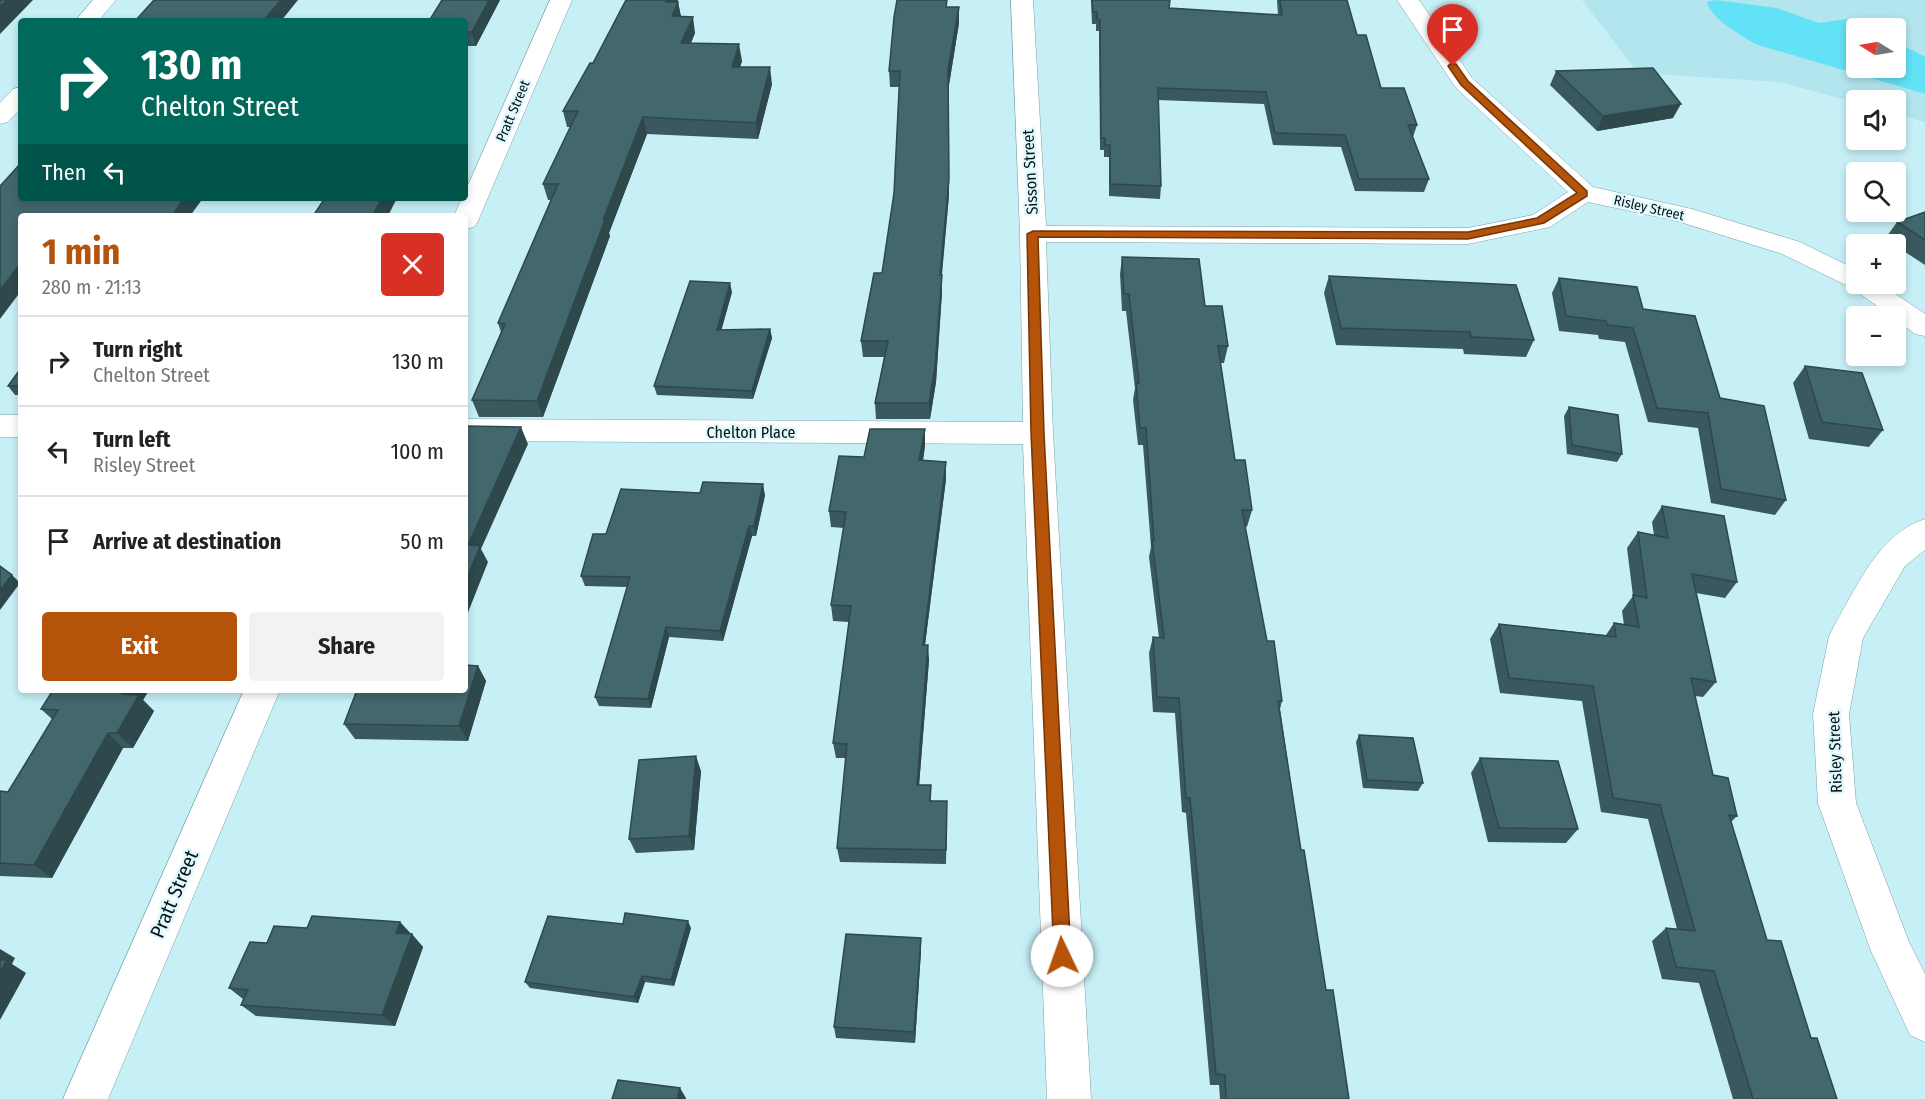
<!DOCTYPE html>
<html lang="en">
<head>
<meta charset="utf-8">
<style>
	body { margin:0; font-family:"Fira Sans Condensed",sans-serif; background:#f2f2f2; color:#222; height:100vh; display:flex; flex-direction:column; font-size:22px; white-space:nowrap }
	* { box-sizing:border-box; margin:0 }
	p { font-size:20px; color:#767676 }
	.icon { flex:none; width:33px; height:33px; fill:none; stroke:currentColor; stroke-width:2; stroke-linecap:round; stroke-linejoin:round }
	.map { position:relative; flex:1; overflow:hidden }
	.side { position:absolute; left:18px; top:213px; width:450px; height:480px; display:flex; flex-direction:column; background:#fff; border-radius:6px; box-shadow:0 3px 9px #0003 }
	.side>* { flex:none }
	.hud { position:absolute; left:18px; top:18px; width:450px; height:183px; border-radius:6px; box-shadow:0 3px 9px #0003; background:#00695c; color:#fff; overflow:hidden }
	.needle { width:39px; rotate:281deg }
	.tools { position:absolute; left:1846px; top:18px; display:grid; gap:12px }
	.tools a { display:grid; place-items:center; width:60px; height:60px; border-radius:6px; background:#fff; box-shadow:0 3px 9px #0003; font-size:30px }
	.pin { position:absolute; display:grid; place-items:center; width:51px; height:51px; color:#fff; margin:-62px -26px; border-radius:50% 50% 50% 0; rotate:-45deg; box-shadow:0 0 6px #0007 }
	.pin .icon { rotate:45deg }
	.me { position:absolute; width:66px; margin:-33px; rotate:357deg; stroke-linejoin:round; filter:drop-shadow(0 0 4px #0008) }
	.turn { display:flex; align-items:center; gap:21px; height:126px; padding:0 24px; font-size:27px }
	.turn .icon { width:78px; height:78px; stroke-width:2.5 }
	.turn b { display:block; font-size:42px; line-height:51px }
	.then { display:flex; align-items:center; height:57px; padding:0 24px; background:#0003; gap:12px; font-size:22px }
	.round { display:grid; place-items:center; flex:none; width:63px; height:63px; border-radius:6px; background:#f2f2f2 }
	.summary { display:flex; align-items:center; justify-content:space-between; height:102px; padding:0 24px }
	h1 { font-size:36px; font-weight:700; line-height:45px; color:#b45309 }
	.button { display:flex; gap:12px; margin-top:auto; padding:12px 24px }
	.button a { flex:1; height:69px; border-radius:6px; background:#b45309; color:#fff; font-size:24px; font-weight:700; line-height:69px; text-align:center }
	.button a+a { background:#f2f2f2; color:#222 }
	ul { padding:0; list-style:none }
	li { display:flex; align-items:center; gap:18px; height:90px; padding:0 24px; border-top:2px solid #e0e0e0 }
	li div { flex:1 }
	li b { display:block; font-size:22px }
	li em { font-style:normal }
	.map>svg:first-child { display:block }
	.built { fill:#b2e5ed; fill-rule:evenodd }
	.water { fill:#62e2f6 }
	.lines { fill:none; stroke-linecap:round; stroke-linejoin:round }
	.street-casing { stroke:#7ba1a8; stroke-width:1 }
	.street { fill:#fff; fill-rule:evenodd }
	.wall { fill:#39595e }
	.shaded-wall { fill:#2e484c }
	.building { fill:#42676d; stroke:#2e484c; stroke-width:1.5 }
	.route { fill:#b45309; stroke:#753606; stroke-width:1.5 }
	.labels { text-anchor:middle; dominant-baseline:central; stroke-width:5; stroke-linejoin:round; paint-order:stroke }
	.far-street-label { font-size:14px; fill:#051316; stroke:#e1f9fd }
	.street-label { font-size:16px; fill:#051316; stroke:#e1f9fd }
	.near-street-label { font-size:20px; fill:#051316; stroke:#e1f9fd }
</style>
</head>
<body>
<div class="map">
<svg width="1925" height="1099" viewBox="0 0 1925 1099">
	<rect width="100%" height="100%" fill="#c6eff6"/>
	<path class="built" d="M1582,0H1925V122L1896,114V100H1857V103L1780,82L1638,73ZM1857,28H1896V68H1857Z"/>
	<path class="water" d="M1716,0L1776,8L1819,23L1846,19L1869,28H1857V68H1896V42L1925,57V94L1758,45C1743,37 1711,19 1707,2Z"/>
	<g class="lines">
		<defs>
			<g id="street">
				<path d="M93,0H116L98,21H75Z"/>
				<path d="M550,0H572L478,221L474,227L465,229V216H454L462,198H465V192Z"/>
				<path d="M1011,0H1033L1046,226L1468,228L1533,215L1568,192L1456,88L1397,0H1419L1472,78L1593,187L1692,209L1800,242L1857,270V284H1881L1925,314V336L1915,334L1896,320V316H1891L1852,288L1782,254L1677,221L1588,202L1550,227L1468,244L1046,242L1053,433L1091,1099H1047L1023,444L465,441V419L1023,422L1020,234Z"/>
				<path d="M21,87V108L8,122L0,124V103L13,89Z"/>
				<rect x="0" y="415" width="21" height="22"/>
				<path d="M1925,519V550L1905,566L1863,638L1849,714L1856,803L1909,942L1925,974V1042L1910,1035L1871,951L1818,803L1813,714L1829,636L1834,626C1857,587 1878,534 1925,519Z"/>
				<path d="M244,690H280L108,1099H63Z"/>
			</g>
		</defs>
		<use href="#street" class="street-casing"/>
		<use href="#street" class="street"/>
	</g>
	<g class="wall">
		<path d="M442,0H500L476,46H465V21Z"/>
		<path d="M626,0H678L677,2H678L681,16L695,33L691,43L742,61L740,67L772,84L758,139L647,134L609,233L610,236L543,417H479L472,400L501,332L498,323L551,200H548L543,184L570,127H567L563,111L593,63Z"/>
		<path d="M1091,0H1170L1169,8L1278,15L1277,0H1347L1357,35L1381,88L1417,125L1413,137L1429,179L1424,192L1355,191L1341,147L1273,145L1264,104L1158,100L1161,186L1160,199L1109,196V157H1104V150H1100L1099,31H1096V24H1092Z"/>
		<path d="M948,7H959V23L949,85V195L942,275V292L936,382L930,419H876L875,403L884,357H863L861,341L882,273L894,193L899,87H890L889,71Z"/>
		<path d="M1556,71L1673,118L1597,131L1550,85Z"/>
		<path d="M1925,212V265L1896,246V244H1894L1885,239L1897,222Z"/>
		<path d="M1122,257L1205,306L1228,346L1224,363H1220L1235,460L1252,510L1247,527L1245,526L1267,641L1282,701L1280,709L1301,850L1326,990L1349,1099H1220L1219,1085H1210L1186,813L1182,812L1175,713L1153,712L1149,653L1153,637L1159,638L1149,557L1151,547L1143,445H1138L1133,400L1135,388L1126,311H1122L1120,274Z"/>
		<path d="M1329,276L1534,340L1526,357L1464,354L1463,349L1336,345L1324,293Z"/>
		<path d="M1559,278L1643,309L1720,398L1786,500L1775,515L1711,503L1698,428L1648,422L1625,342L1599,339L1598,335L1559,331L1552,293Z"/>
		<path d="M732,292L721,330L770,329L772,338L753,399L657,395L654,386Z"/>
		<path d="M1805,366L1883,430L1869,447L1809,439L1793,383Z"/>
		<path d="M21,368V395H15L8,386Z"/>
		<path d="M1569,407L1622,454L1617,462L1567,454L1564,416Z"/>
		<path d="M925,429V446L923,461L946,479L925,645L929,660L919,785L932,801L947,815L946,864L840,862L837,848L846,758H836L833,743L849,622L833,621L831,605L844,528L831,527L829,511L864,457Z"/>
		<path d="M700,493L765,495L756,536H752L723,641L669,637L651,708L599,706L595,697L627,587L585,586L581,576L606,534Z"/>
		<path d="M1662,506L1737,582L1725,598L1696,593L1716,682L1703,697L1695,696L1713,775L1737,816L1731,822L1767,940L1811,1038L1837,1099H1733L1699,983L1662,979L1652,941L1666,928L1677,929L1648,819L1601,812L1582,701L1500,693L1490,639L1499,624L1606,635L1614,623L1624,625L1622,611L1633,596L1627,548L1638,532L1654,535L1652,522Z"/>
		<path d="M478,666L486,681L468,741L355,739L344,724Z"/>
		<path d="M53,690H149L143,700L154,711L133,748H123L52,878L0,876V791L8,792L53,720L41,709Z"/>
		<path d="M1359,735L1423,783L1418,791L1363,788L1356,742Z"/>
		<path d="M1480,758L1578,829L1566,843L1488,842L1471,773Z"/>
		<path d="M701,771L694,850L636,853L629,839Z"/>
		<path d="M400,922L423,947L395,1026L256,1016L241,1005L243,999L229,988L267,943L307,928Z"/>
		<path d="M623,924L691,928L674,986L645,982L638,1003L530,988L525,982Z"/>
		<path d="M921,950L915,1043L836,1038L834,1027Z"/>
	</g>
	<g class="shaded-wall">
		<path d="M7,0H33L0,34V7Z"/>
		<path d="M281,0H298L281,21H263Z"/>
		<path d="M489,0H500L476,46L472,32Z"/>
		<path d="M667,0H678L669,18L666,2Z"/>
		<path d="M678,2L681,18L672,16Z"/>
		<path d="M959,7V23L949,85V195L940,291V275L948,69Z"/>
		<path d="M693,17L695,33L684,59L681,43Z"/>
		<path d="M739,44L742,61L735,83L732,67Z"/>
		<path d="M770,67L772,84L758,139L756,123Z"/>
		<path d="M1681,104L1673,118L1597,131L1603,116Z"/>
		<path d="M643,117L647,134L609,233L610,236L543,417L537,401L603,220Z"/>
		<path d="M184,198H199L201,201L190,216H172Z"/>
		<path d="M382,198H397L388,216H372Z"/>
		<path d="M21,263V291L0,319V290Z"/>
		<path d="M942,275V292L936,382L930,419L929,403Z"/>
		<path d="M730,283L732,292L719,339L717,330Z"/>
		<path d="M770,329L772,338L753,399L752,391Z"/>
		<path d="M521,427L528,444L481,549L488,562L465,620V583L468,545Z"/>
		<path d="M925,429V446L920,477L919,460Z"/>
		<path d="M946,462V479L923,660V645Z"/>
		<path d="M763,484L765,495L756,536L754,526Z"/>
		<path d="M749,526L752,536L723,641L720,631Z"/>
		<path d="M12,575L20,583L0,610V590Z"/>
		<path d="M666,627L669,637L651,708L648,699Z"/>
		<path d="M928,645L929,660L918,799L917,785Z"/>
		<path d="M478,666L486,681L468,741L459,726Z"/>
		<path d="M125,690H149L143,700L154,711L133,748L117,733L122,694Z"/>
		<path d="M108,733L123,748L52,878L34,865Z"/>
		<path d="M696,756L701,771L694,850L689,836Z"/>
		<path d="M688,921L691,928L674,986L671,980Z"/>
		<path d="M400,922L412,935L396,933Z"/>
		<path d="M412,934L423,947L395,1026L382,1015Z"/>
		<path d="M921,938V950L915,1043L914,1032Z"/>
		<path d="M0,949L15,958L12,964L26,973L0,1020Z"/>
		<path d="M642,976L645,982L638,1003L634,997Z"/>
		<path d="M680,1088L686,1098V1099H677Z"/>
	</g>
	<g class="building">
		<path d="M0,0H7L0,7Z"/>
		<path d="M154,0H281L263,21H135Z"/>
		<path d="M442,0H489L472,32H465V21H429Z"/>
		<path d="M626,0H667L666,2H678L672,16L693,17L681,43L739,44L732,67H770L756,123L643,117L603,220H605L537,401L472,400L505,324L498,323L558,184H543L578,111H563L590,63H593Z"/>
		<path d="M897,0H947L946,7H959L948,69L949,179L940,275H942L935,366L929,403H875L888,341H861L874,273H882L894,193L900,71H889L894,17Z"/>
		<path d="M1092,0H1170L1169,8L1282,15L1280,0H1347L1357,35H1366L1381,88H1404L1417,125H1408L1429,179H1359L1345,135L1275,133L1266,92L1158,88L1161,186L1110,184V145H1105V138H1101L1100,20L1097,19V12H1093Z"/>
		<path d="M1653,68L1681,104L1603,116L1556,71Z"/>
		<path d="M21,163V198H184L172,216H21V263L0,290V186Z"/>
		<path d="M325,198H382L372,216H313Z"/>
		<path d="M1925,212V240L1897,222Z"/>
		<path d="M1122,257L1199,259L1205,306H1222L1228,346H1218L1235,460H1245L1252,510H1242L1267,641H1274L1282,701H1278L1301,850H1304L1326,990H1333L1349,1099H1226L1225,1075L1216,1074L1190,798H1186L1179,698L1157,697L1153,637L1164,638L1152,541H1154L1146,428H1140L1136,383H1139L1129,294H1124Z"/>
		<path d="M1329,276L1516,285L1534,340L1471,337L1470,332L1341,328Z"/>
		<path d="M1559,278L1637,287L1643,309L1695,316L1720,398L1764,406L1786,500L1721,489L1708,413L1657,408L1633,328L1607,325L1606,321L1566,316Z"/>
		<path d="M690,281L730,283L717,330L770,329L752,391L654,386Z"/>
		<path d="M1805,366L1862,373L1883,430L1822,422Z"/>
		<path d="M21,368V386H8Z"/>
		<path d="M1569,407L1618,415L1622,454L1572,445Z"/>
		<path d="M465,426L521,427L468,545L480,546L465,583Z"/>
		<path d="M870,429H925L919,460L946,462L923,645H928L917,785H931L930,801H947L946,850L837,848L847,744L833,743L851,606L831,605L846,512L829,511L839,456L864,457Z"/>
		<path d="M703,482L763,484L754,526H749L720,631L666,627L648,699L595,697L630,577L581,576L593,534H606L621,489L700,493Z"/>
		<path d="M1662,506L1724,516L1737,582L1692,574L1716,682L1691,678L1713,775L1728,778L1737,816L1729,815L1767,940L1781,941L1811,1038H1817L1837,1099H1753L1714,971L1676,967L1666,928L1695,931L1660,805L1613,798L1593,686L1509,678L1499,624L1616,637L1614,623L1639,627L1633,595L1647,598L1638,532L1668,538Z"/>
		<path d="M0,566L12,575L0,590Z"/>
		<path d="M465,665L478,666L459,726L344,724L357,690H465Z"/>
		<path d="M53,690H125L122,694L139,695L117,733H108L34,865L0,863V791L8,792L58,710L41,709Z"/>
		<path d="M1359,735L1413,738L1423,783L1367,780Z"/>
		<path d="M696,756L689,836L629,839L639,760Z"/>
		<path d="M1480,758L1558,761L1578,829L1499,828Z"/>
		<path d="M625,913L688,921L671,980L642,976L634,997L525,982L548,916L623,924Z"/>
		<path d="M312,916L400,922L396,933L412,934L382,1015L241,1005L248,990L229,988L250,942L267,943L274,926L307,928Z"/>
		<path d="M846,934L921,938L914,1032L834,1027Z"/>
		<path d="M0,960H7L0,972Z"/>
		<path d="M618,1080L680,1088L677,1099H612Z"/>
	</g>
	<path class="route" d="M1450,64H1456L1468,81L1587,191V196L1544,223L1468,239L1038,237L1044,433L1071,956L1068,962L1062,965L1056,962L1054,956L1031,433L1027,234L1033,231L1468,232L1537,218L1577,193L1461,85L1448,66Z"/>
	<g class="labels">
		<g class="far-street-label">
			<text transform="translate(513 111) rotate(-67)">Pratt Street</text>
			<text transform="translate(1649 208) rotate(13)">Risley Street</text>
		</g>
		<g class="street-label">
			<text transform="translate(1030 172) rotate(-93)">Sisson Street</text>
			<text x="751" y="432">Chelton Place</text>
			<text transform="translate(1835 752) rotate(-92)">Risley Street</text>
		</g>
		<g class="near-street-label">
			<text transform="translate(174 894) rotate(-67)">Pratt Street</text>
		</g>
	</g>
</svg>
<div class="tools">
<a><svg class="needle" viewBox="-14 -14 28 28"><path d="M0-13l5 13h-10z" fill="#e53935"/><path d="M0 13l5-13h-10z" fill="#767676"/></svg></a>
<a><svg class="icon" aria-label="sound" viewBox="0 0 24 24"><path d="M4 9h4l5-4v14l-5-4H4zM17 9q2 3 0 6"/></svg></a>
<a><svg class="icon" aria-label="search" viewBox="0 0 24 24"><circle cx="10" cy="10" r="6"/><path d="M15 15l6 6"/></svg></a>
<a>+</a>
<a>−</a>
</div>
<div class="pin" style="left:1453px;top:66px;background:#d93025"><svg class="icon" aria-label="arrive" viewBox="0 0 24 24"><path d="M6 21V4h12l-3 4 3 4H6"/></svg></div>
<svg class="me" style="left:1062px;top:956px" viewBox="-20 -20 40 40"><circle r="19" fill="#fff"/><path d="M0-13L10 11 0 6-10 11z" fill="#b45309"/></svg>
<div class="hud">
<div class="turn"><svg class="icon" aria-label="right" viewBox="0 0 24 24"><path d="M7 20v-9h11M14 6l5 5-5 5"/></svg><div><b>130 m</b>Chelton Street</div></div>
<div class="then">Then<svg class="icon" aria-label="left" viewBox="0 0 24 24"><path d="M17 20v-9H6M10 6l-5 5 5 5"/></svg></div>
</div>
<section class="side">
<div class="summary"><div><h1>1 min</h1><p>280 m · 21:13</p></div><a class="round" style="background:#d93025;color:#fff"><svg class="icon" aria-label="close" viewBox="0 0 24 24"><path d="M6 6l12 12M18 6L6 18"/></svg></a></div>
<ul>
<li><svg class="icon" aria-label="right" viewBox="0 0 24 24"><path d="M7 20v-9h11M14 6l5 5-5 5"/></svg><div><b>Turn right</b><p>Chelton Street</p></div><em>130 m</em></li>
<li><svg class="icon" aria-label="left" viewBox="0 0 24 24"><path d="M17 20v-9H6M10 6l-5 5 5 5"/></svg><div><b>Turn left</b><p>Risley Street</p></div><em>100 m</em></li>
<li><svg class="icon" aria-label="arrive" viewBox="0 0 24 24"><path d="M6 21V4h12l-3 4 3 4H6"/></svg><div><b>Arrive at destination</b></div><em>50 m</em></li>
</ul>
<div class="button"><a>Exit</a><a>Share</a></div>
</section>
</div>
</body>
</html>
